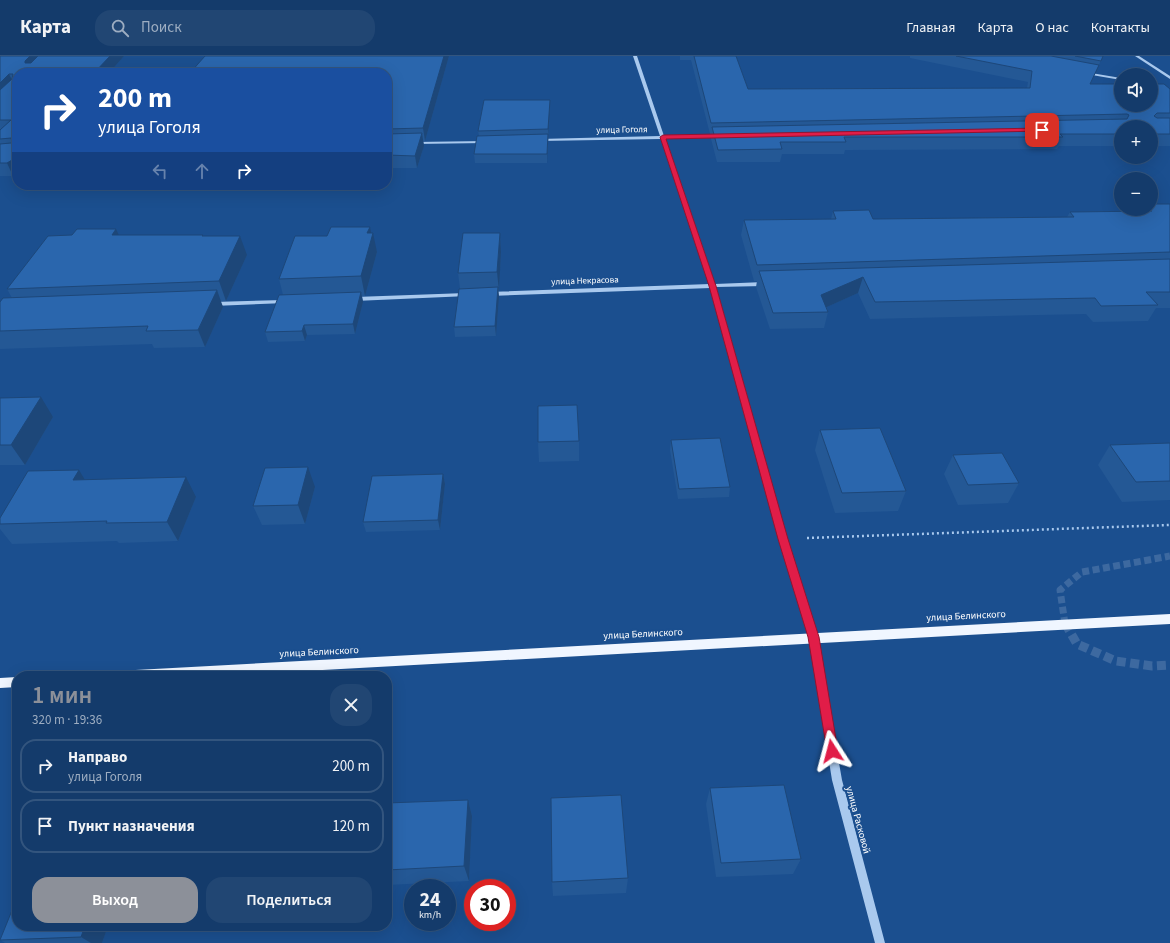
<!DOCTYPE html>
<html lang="ru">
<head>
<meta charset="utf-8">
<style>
	body { margin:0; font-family:"Source Sans 3",sans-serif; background:#214673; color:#f1f3f6; height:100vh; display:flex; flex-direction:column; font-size:15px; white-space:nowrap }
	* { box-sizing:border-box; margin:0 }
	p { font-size:13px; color:#9dadc1 }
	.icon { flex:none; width:22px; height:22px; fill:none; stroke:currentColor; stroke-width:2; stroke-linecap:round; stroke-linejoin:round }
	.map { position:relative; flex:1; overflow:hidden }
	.panel { position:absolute; left:12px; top:615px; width:380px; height:260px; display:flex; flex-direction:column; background:#143b6b; border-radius:16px; box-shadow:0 4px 16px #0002,0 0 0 1px #33557e }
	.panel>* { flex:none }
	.guide { position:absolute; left:12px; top:12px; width:380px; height:122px; border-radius:16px; box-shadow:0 4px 16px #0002,0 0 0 1px #33557e; background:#1a4fa0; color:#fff; overflow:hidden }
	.fabs { position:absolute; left:1114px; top:12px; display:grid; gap:8px }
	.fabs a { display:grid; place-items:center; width:44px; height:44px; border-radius:50%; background:#143b6b; box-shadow:0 4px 16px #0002,0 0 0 1px #33557e; font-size:20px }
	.speed { position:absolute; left:404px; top:823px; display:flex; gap:8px; font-size:20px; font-weight:700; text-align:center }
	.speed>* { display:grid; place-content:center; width:52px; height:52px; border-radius:50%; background:#143b6b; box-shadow:0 4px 16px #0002,0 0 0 1px #33557e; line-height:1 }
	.speed small { font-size:10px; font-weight:400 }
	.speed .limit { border:6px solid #d22; background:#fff; color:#111 }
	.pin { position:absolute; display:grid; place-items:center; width:34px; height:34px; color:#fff; margin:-17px; border-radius:8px; box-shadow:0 2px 6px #0006 }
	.me { position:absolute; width:44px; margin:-22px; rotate:351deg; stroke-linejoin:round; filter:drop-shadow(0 0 3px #0008) }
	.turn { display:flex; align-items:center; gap:14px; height:84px; padding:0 20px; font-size:18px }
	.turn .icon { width:52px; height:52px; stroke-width:2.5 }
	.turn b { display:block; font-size:28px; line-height:34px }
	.lanes { display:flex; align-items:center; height:38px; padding:0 20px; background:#0003; justify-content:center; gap:20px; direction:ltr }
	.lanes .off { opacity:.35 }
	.round { display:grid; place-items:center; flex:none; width:42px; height:42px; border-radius:16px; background:#214673 }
	.headline { display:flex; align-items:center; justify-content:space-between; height:68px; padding:0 20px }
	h1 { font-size:24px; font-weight:600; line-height:30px; color:#8c9099 }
	.button { display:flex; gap:8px; margin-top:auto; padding:8px 20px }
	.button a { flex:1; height:46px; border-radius:16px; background:#8c9099; color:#fff; font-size:16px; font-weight:600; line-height:46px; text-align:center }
	.button a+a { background:#214673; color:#f1f3f6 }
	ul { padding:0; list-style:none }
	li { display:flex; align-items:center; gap:12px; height:54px; margin:0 8px 6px; padding:0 12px; border:2px solid #33557e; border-radius:16px }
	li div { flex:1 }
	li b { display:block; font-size:15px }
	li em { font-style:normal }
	header { display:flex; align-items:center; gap:24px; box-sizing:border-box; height:56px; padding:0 20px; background:#143b6b; border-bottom:1px solid #33557e }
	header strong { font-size:19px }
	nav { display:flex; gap:22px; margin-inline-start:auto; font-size:14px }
	.search { width:280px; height:36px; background:#214673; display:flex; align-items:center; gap:10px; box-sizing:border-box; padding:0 14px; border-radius:16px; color:#9dadc1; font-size:15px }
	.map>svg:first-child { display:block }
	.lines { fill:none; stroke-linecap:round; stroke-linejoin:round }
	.minor-tunnel-far1 { stroke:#3d69a0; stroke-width:7; stroke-dasharray:7 3.5; stroke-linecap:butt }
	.minor-tunnel { stroke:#3d69a0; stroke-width:9; stroke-dasharray:9 4.5; stroke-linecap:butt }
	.path { stroke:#a9c9ee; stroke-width:2.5; stroke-dasharray:2 3; stroke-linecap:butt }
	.minor { fill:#a9c9ee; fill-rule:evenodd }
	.major { fill:#f0f6ff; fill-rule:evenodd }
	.wall { fill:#245895 }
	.shaded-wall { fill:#1d4779 }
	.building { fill:#2a66ad; stroke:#1d4779 }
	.route { fill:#e11d48; stroke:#92132f }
	.labels { text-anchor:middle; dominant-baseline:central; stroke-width:4; stroke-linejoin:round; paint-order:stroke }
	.far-street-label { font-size:9px; fill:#fff; stroke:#1b4f8f }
	.street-label { font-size:10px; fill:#fff; stroke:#1b4f8f }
</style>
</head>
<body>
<header>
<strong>Карта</strong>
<div class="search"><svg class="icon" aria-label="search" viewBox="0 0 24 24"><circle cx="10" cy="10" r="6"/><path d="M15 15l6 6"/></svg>Поиск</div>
<nav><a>Главная</a><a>Карта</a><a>О нас</a><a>Контакты</a></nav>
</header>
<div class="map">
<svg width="1170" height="887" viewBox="0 0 1170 887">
	<rect width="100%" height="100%" fill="#1b4f8f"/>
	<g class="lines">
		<path class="minor-tunnel-far1" d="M1065,568L1060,534L1082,516L1170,500"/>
		<path class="minor-tunnel" d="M1065,567L1077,588L1116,605L1152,610L1170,609"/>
		<path class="path" d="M807,482L1170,469"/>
		<g class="minor">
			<path d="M633,0H637L664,80L721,79L723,80L721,81L665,82L715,228L766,226L769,228L766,230L716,231L787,483L817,581L842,724L885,887H875L832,724L809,581L779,483L711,232L489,240L486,238L489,236L710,228L661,83L539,85L537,84L539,83L660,80Z"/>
			<path d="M1135,0H1139L1170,20V23Z"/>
			<path d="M1085,16L1121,22V24L1086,18L1084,17Z"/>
			<path d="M485,85H486V87L415,88L413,87L415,86Z"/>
			<path d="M466,237L469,239L468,240L355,245L352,243L355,241Z"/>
			<path d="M284,244L287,246L286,247L213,250L210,248L213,246Z"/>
		</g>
		<g class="major">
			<path d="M1170,558V568L213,620H111L113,616L117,615Z"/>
			<path d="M17,621V631L0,632V622Z"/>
		</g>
	</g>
	<g class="wall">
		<path d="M0,0H124L109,17H17V118L13,120H0Z"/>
		<path d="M449,0L425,85H423L424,90L417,112H387V17Z"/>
		<path d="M680,0H736L748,33L1027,32L1028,26L910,2V0H1103L1090,28L1170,33V90H1151V71H1121V90H1059L1057,93L845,94L844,98H782L780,106H717L711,83L712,78H710L691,4H680Z"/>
		<path d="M550,44V52L547,107H475L474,98L479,80L478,75Z"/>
		<path d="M1170,148V252H1156L1148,265L1093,266L1086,258L870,263L858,237L827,251L828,256L824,272L770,273L756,231L757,225H754L741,179L744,164L831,163L833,155L873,163L1067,161L1070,156L1140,155L1142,153H1151Z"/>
		<path d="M371,177L377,196L365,240H362L363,246L355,278L307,279L305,285L268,286L265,276L283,239L279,223L327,180Z"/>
		<path d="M500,177L501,196L499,235H498L499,241L496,280L455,281L454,271L460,233L458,217Z"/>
		<path d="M119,179H203V180L247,199L226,245H220L223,251L205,291L154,292L152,288L0,293V246L12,242L7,233Z"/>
		<path d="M0,342L53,361L25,409H0Z"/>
		<path d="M820,374L906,435L898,455L835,457L815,394Z"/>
		<path d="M671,384L730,431L729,441L678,443L670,394Z"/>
		<path d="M579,385V405L539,406L538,386Z"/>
		<path d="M1170,387V444L1122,446L1098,409L1110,389Z"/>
		<path d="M953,399L1019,427L1008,447L958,449L944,418Z"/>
		<path d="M443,418L445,428L440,474L366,476L363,466Z"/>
		<path d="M85,424L196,441L178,485L119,487L117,485L12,488L0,473V462Z"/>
		<path d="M315,431L305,468L262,469L253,450Z"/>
		<path d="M710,732L801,803L793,818L716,821L706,748Z"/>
		<path d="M468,744L472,760L469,825L387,829V747Z"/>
		<path d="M628,822L626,837L553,840L552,826Z"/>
		<path d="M108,870L102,887H5L0,884Z"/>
	</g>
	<g class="shaded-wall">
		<path d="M30,0H47L30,16L25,7V5Z"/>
		<path d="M110,0H124L109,17H94Z"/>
		<path d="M444,0H449L425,85L423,72Z"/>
		<path d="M9,18L15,30L0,44V27Z"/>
		<path d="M550,44V52L548,82V73Z"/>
		<path d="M422,77L424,90L417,112L415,100Z"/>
		<path d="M548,78V87L547,107V98Z"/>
		<path d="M17,99V118L13,120L7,107Z"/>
		<path d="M370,171L372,181L373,177L377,196L365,240L361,220L367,177Z"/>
		<path d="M116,173L125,192L112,179Z"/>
		<path d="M500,177L501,196L499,235L497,216Z"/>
		<path d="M240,180L247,199L226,245L219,225Z"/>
		<path d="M863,221L858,237L818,255L821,239Z"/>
		<path d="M498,231L499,241L496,280L495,270Z"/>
		<path d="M217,234L223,251L205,291L198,274Z"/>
		<path d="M361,236L363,246L355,278L353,268Z"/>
		<path d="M304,269L307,279L305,285L302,275Z"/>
		<path d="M41,341L53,361L25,409L11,389Z"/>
		<path d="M308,411L315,431L305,468L298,449Z"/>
		<path d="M79,414L91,434L73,424Z"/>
		<path d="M443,418L445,428L440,474L438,464Z"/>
		<path d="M186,421L196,441L178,485L167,466Z"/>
		<path d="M468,744L472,760L469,825L464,810Z"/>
		<path d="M85,870H108L102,887H91L81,881Z"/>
	</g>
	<g class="building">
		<path d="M0,0H30L25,5V7H31L38,0H110L94,17H17V99L12,104L7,107H0V88L11,87L12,86L11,82L0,83V74L11,64H0V34L12,23L13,18H9L0,27Z"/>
		<path d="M205,0H444L423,72L387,73V17H190Z"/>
		<path d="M694,0H736L748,33L1030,32L1032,15L956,0H1051L1099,9L1090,28H1121V49H1151V28H1164L1170,33V57H1157L1154,60L1157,62H1170V78H1151V71H1121V78H1060L1063,81H844L846,86H780L782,93L718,94L712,71L1127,63L1129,59L1127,58L711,67Z"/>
		<path d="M1075,0H1103L1101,5Z"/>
		<path d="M484,44H550L548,73L478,75Z"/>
		<path d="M422,77L415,100L387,99V78Z"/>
		<path d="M548,78L547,98H474L477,80Z"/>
		<path d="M1151,148H1170V196L757,209L744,164L836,163L833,155L869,154L873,163L1074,161L1070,156L1152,155L1149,153H1151Z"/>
		<path d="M331,171H370L367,177H373L361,220L279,223L295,180H327Z"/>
		<path d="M77,173H116L112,179H203L202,180H240L219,225L7,233L48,180L72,179Z"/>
		<path d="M463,177H500L497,216L458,217Z"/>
		<path d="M1170,203V236H1146L1158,249L1101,250L1095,242L875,246L863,221L821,239L828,256L773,257L759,215Z"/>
		<path d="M498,231L495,270L454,271L459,233Z"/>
		<path d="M217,234L198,274L146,275L148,270L0,275V246L3,242Z"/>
		<path d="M361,236L353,268L304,269L302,275L265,276L279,239Z"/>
		<path d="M41,341L11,389H0V342Z"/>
		<path d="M577,349L579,385L538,386V350Z"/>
		<path d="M880,372L906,435L842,437L820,374Z"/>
		<path d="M720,382L730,431L679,433L671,384Z"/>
		<path d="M1170,387V425L1136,426L1110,389Z"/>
		<path d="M1002,397L1019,427L968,429L953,399Z"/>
		<path d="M308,411L298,449L253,450L265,412Z"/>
		<path d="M79,414L73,424L186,421L167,466L106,467L107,465L0,468V462L28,415Z"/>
		<path d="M443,418L438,464L363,466L372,420Z"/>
		<path d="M784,729L801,803L721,807L710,732Z"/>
		<path d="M621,739L628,822L552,826L551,742Z"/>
		<path d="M468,744L464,810L387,814V747Z"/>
		<path d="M17,842V870H85L81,881L0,884Z"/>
	</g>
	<path class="route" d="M1042,72L1045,74L1044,75L666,83L716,230L788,483L819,581L838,695L837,699L832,701L828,699L827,695L808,581L778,483L709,230L660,81L663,79Z"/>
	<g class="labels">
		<g class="far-street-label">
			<text transform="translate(622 74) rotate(-1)">улица Гоголя</text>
			<text transform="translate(585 225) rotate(-2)">улица Некрасова</text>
		</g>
		<g class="street-label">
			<text transform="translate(966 560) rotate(-3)">улица Белинского</text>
			<text transform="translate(643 578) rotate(-3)">улица Белинского</text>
			<text transform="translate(319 596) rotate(-3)">улица Белинского</text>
			<text transform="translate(858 764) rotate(75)">улица Расковой</text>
		</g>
	</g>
</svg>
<div class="fabs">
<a><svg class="icon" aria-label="sound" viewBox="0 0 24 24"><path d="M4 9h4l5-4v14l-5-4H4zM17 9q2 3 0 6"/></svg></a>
<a>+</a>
<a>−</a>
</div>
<div class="speed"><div>24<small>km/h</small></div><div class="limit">30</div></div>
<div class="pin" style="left:1042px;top:74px;background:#d93025"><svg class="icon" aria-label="arrive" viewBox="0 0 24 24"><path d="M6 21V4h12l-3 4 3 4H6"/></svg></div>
<svg class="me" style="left:832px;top:695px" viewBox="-20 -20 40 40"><path d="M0-17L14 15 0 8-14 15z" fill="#e11d48" stroke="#fff" stroke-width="4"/></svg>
<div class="guide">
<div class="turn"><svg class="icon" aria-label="right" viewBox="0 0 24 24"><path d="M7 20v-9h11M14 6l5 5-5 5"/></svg><div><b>200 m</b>улица Гоголя</div></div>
<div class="lanes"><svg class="icon off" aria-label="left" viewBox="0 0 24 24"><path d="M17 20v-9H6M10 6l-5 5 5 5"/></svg><svg class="icon off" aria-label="ahead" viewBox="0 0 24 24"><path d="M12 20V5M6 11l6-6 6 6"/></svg><svg class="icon" aria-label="right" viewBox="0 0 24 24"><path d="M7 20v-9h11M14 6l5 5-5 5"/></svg></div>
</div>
<section class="panel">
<div class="headline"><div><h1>1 мин</h1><p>320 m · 19:36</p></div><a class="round"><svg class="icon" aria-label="close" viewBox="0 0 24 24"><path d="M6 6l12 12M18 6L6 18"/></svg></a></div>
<ul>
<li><svg class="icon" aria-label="right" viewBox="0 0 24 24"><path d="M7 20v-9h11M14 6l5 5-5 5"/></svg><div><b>Направо</b><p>улица Гоголя</p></div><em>200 m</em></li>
<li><svg class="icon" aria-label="arrive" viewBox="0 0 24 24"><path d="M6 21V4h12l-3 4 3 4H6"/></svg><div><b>Пункт назначения</b></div><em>120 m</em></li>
</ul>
<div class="button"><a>Выход</a><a>Поделиться</a></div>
</section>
</div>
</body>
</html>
